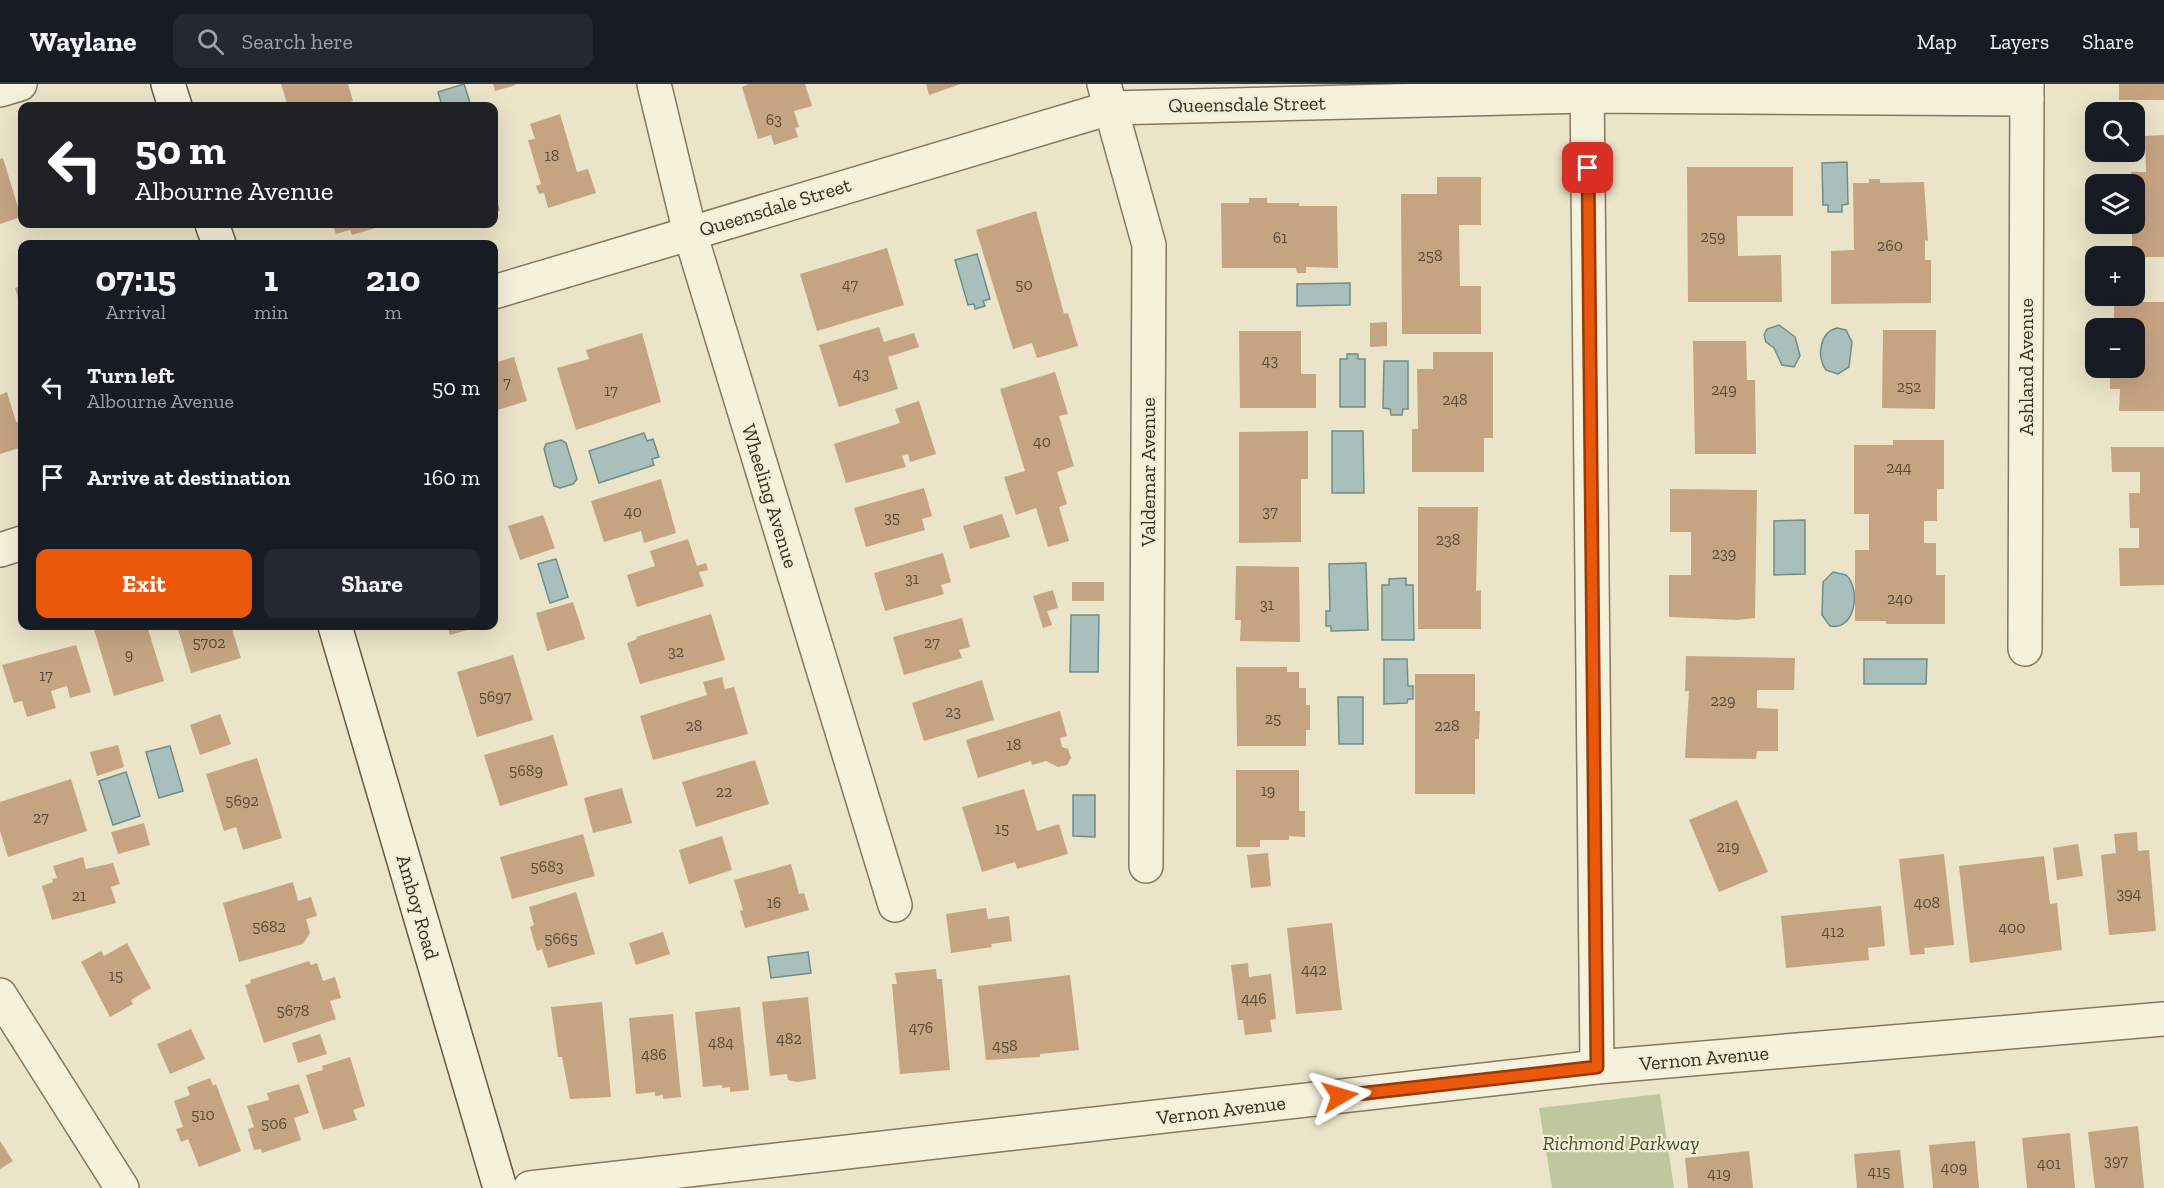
<!DOCTYPE html>
<html lang="en">
<head>
<meta charset="utf-8">
<style>
	body { margin:0; font-family:"Zilla Slab",serif; background:#242831; color:#f1f3f6; height:100vh; display:flex; flex-direction:column; font-size:22px; white-space:nowrap }
	* { box-sizing:border-box; margin:0 }
	p { font-size:20px; color:#9ea1a6 }
	.icon { flex:none; width:33px; height:33px; fill:none; stroke:currentColor; stroke-width:2; stroke-linecap:round; stroke-linejoin:round }
	.map { position:relative; flex:1; overflow:hidden }
	.side { position:absolute; left:18px; top:156px; width:480px; height:390px; display:flex; flex-direction:column; background:#171b24; border-radius:12px; box-shadow:0 6px 24px #0002 }
	.side>* { flex:none }
	.hud { position:absolute; left:18px; top:18px; width:480px; height:126px; border-radius:12px; box-shadow:0 6px 24px #0002; background:#202124; color:#fff; overflow:hidden }
	.fabs { position:absolute; left:2085px; top:18px; display:grid; gap:12px }
	.fabs a { display:grid; place-items:center; width:60px; height:60px; border-radius:12px; background:#171b24; box-shadow:0 6px 24px #0002; font-size:30px }
	.pin { position:absolute; display:grid; place-items:center; width:51px; height:51px; color:#fff; margin:-26px; border-radius:12px; box-shadow:0 3px 9px #0006 }
	.me { position:absolute; width:66px; margin:-33px; rotate:83deg; stroke-linejoin:round; filter:drop-shadow(0 0 4px #0008) }
	.turn { display:flex; align-items:center; gap:21px; height:126px; padding:0 18px; font-size:27px }
	.turn .icon { width:78px; height:78px; stroke-width:2.5 }
	.turn b { display:block; font-size:42px; line-height:51px }
	.eta { display:flex; justify-content:space-evenly; align-items:center; height:102px; text-align:center }
	.eta b { font-size:36px; font-weight:800; line-height:42px }
	.primary-button { display:flex; gap:12px; margin-top:auto; padding:12px 18px }
	.primary-button a { flex:1; height:69px; border-radius:12px; background:#ea580c; color:#fff; font-size:24px; font-weight:800; line-height:69px; text-align:center }
	.primary-button a+a { background:#242831; color:#f1f3f6 }
	ul { padding:0; list-style:none }
	li { display:flex; align-items:center; gap:18px; height:90px; padding:0 18px }
	li div { flex:1 }
	li b { display:block; font-size:22px }
	li em { font-style:normal }
	header { display:flex; align-items:center; gap:36px; box-sizing:border-box; height:84px; padding:0 30px; background:#171b24; border-bottom:2px solid #363941 }
	header strong { font-size:28px }
	nav { display:flex; gap:33px; margin-inline-start:auto; font-size:21px }
	.search { width:420px; height:54px; background:#242831; display:flex; align-items:center; gap:15px; box-sizing:border-box; padding:0 21px; border-radius:12px; color:#9ea1a6; font-size:22px }
	.map>svg:first-child { display:block }
	.green { fill:#bfc89d }
	.water { fill:#a9bfbb; stroke:#708d89; stroke-width:1.5 }
	.building { fill:#c5a482 }
	.lines { fill:none; stroke-linecap:round; stroke-linejoin:round }
	.minor-casing { stroke:#86775f; stroke-width:36 }
	.secondary-casing { stroke:#685842; stroke-width:36 }
	.minor { stroke:#f6f1db; stroke-width:33 }
	.secondary { stroke:#f6f1db; stroke-width:33 }
	.route-casing { stroke:#983908; stroke-width:15 }
	.route { stroke:#ea580c; stroke-width:10 }
	.labels { text-anchor:middle; dominant-baseline:central; stroke-width:4.5; stroke-linejoin:round; paint-order:stroke }
	.number-label { font-size:16px; fill:#5a4c39 }
	.street-label { font-size:20px; fill:#372e21; stroke:#f3eed8 }
	.park-label { font-size:20px; font-style:italic; fill:#44522a; stroke:#f3eed8 }
</style>
</head>
<body>
<header>
<strong>Waylane</strong>
<div class="search"><svg class="icon" aria-label="search" viewBox="0 0 24 24"><circle cx="10" cy="10" r="6"/><path d="M15 15l6 6"/></svg>Search here</div>
<nav><a>Map</a><a>Layers</a><a>Share</a></nav>
</header>
<div class="map">
<svg width="2164" height="1104" viewBox="0 0 2164 1104">
	<rect width="100%" height="100%" fill="#ebe4c9"/>
	<path class="green" d="M1660,1010L1674,1104H1552L1539,1024Z"/>
	<g class="water">
		<path d="M464,0L471,22H442L438,8Z"/>
		<path d="M1847,78L1848,120L1842,121V128H1828V121H1823L1822,79Z"/>
		<path d="M977,170L990,215L983,217L985,222L975,225L974,220L968,221L955,176Z"/>
		<path d="M1350,199V221L1297,222V200Z"/>
		<path d="M1779,241L1795,253L1800,272L1794,283L1782,281L1774,264L1766,258L1764,251L1767,245Z"/>
		<path d="M1837,244L1846,246L1852,258L1849,283L1838,290L1826,286C1816,272 1820,248 1837,244Z"/>
		<path d="M1347,270H1358V275H1365V323H1340V275H1347Z"/>
		<path d="M1384,277H1408V325H1403L1402,331H1391L1390,325L1383,324Z"/>
		<path d="M1332,347H1363L1364,409H1332Z"/>
		<path d="M644,349L647,357L653,355L659,373L652,375L654,381L599,399L589,367Z"/>
		<path d="M561,356L566,359L577,395L573,400L560,404L554,402L544,365L546,360Z"/>
		<path d="M1805,436V490L1774,491V437Z"/>
		<path d="M556,475L568,513L550,519L538,480Z"/>
		<path d="M1366,479L1368,546L1331,547V542H1326V527H1330L1329,480Z"/>
		<path d="M1833,488L1846,491C1861,504 1856,547 1830,542L1822,531L1823,498Z"/>
		<path d="M1406,494V501H1413L1414,556H1382V501H1389V495Z"/>
		<path d="M1071,531H1099L1098,588H1070Z"/>
		<path d="M1384,575H1407L1408,602H1413V615H1408L1407,619L1384,620Z"/>
		<path d="M1864,575H1927L1926,600H1864Z"/>
		<path d="M1338,613H1363V660H1339Z"/>
		<path d="M170,662L183,707L159,714L146,668Z"/>
		<path d="M126,688L140,732L113,741L99,697Z"/>
		<path d="M1073,711H1095V753L1073,752Z"/>
		<path d="M808,868L811,889L771,894L768,873Z"/>
	</g>
	<g class="building">
		<path d="M281,0H348L353,17L334,22H288Z"/>
		<path d="M493,0H515L516,1L495,7Z"/>
		<path d="M749,0H805L812,22L794,27L799,43L795,44L798,53L774,61L771,51L758,55L742,3Z"/>
		<path d="M926,0H961L929,11Z"/>
		<rect x="2119" y="0" width="45" height="16"/>
		<path d="M560,30L577,88L588,85L596,109L548,124L544,109L539,110L536,102L541,100L528,56L535,55L530,40Z"/>
		<path d="M2164,51V173H2134L2132,172V142H2123V140H2134V100H2132L2131,88H2146L2145,52Z"/>
		<path d="M3,74L21,133L0,140V75Z"/>
		<path d="M1687,83H1793V132H1737L1738,172L1781,171L1782,218H1688Z"/>
		<path d="M1437,93H1481V141H1459L1460,202H1481V250H1402L1401,110H1437Z"/>
		<path d="M1869,95H1880V99L1924,98L1928,157L1925,156V176H1931V219L1831,220V167L1854,166L1853,99H1869Z"/>
		<path d="M494,105L500,127L494,128Z"/>
		<path d="M1249,114H1267V119H1299V122H1337L1338,184L1306,183V189H1297L1296,184H1222L1221,119H1249Z"/>
		<path d="M1036,127L1064,230L1068,229L1078,262L1037,274L1032,259L1013,265L976,146Z"/>
		<path d="M332,140H389L352,151L350,146L336,150Z"/>
		<path d="M887,164L904,221L817,247L800,190Z"/>
		<path d="M22,202V227L15,204Z"/>
		<path d="M2114,218H2164V327H2119L2120,305H2110V284H2134V244H2114Z"/>
		<path d="M1387,238V262L1370,263V239Z"/>
		<path d="M879,243L884,258L914,249L919,263L888,273L898,305L839,323L819,261Z"/>
		<path d="M1883,246H1936L1935,325L1882,324Z"/>
		<path d="M1239,247H1301V290H1316V324H1240Z"/>
		<path d="M642,249L661,318L576,346L557,284L589,275L586,266Z"/>
		<path d="M1693,257H1746L1747,296H1755L1756,370H1695Z"/>
		<path d="M1433,268H1493V354H1484V388H1412V345H1418L1417,285H1433Z"/>
		<path d="M514,273L527,317L494,327V279Z"/>
		<path d="M1055,288L1068,330L1059,332L1074,382L1057,388L1067,420L1059,423L1069,457L1048,463L1036,424L1016,431L1004,393L1025,387L1000,305Z"/>
		<path d="M7,308L16,338L21,337L22,341V363L0,370V311Z"/>
		<path d="M919,317L936,370L910,378L908,370L902,372L906,383L846,399L834,360L900,339L895,325Z"/>
		<path d="M1308,347V395H1301V458L1239,459V348Z"/>
		<path d="M1893,356H1944V405H1937V437H1924V459H1936V491H1945V540H1886V537H1855V466H1869V430H1854V361H1893Z"/>
		<path d="M2111,363H2164V501L2120,502L2119,464H2139V444H2130L2129,409H2140V388H2112Z"/>
		<path d="M661,395L676,449L644,459L641,447L604,458L591,417Z"/>
		<path d="M924,404L932,432L922,435L925,446L866,463L854,424Z"/>
		<path d="M1670,405L1757,406L1755,534L1738,536L1669,533V491H1691V448H1670Z"/>
		<path d="M1418,423H1478L1476,507L1481,506V545H1418Z"/>
		<path d="M1002,430L1010,453L970,465L963,442Z"/>
		<path d="M543,431L555,464L520,476L508,442Z"/>
		<path d="M688,455L697,482L706,479L708,486L699,488L704,502L637,523L627,491L655,482L650,467Z"/>
		<path d="M943,469L951,498L941,501L944,510L885,527L874,489Z"/>
		<path d="M1236,482L1299,483L1300,558L1240,557L1241,536H1235Z"/>
		<rect x="1072" y="498" width="32" height="19"/>
		<path d="M1053,506L1058,524L1047,527L1052,541L1043,544L1033,512Z"/>
		<path d="M573,518L585,555L547,567L536,529Z"/>
		<path d="M711,530L725,576L640,600L627,559L637,555L636,553Z"/>
		<path d="M962,534L970,563L959,566L962,574L904,591L893,553Z"/>
		<path d="M93,542H147L164,597L114,612Z"/>
		<path d="M177,542H231L241,574L191,589Z"/>
		<path d="M447,542H482L450,551Z"/>
		<path d="M76,561L91,608L70,614L67,602L51,607L56,624L27,633L22,617L14,619L2,581Z"/>
		<path d="M513,571L533,636L477,653L457,588Z"/>
		<path d="M1686,572L1795,574L1794,606H1757V624L1778,625V667H1757L1756,675L1685,674L1689,607H1685Z"/>
		<path d="M1236,583H1287V588H1299V604H1306V621H1310V646H1306V662H1237Z"/>
		<path d="M1415,590H1475V627H1480L1479,655H1475V710H1415Z"/>
		<path d="M722,593L725,605L734,603L748,650L653,676L640,632L707,611L703,598Z"/>
		<path d="M982,596L994,636L924,657L912,619Z"/>
		<path d="M1060,627L1067,652L1060,654L1062,663L1068,665L1071,674L1067,681L1058,683L1046,677L1032,681L1031,677L978,694L966,656Z"/>
		<path d="M220,630L231,660L200,671L190,641Z"/>
		<path d="M553,651L568,701L500,722L484,671Z"/>
		<path d="M118,661L124,683L97,692L90,668Z"/>
		<path d="M257,674L282,754L243,766L236,743L224,747L206,690Z"/>
		<path d="M755,676L769,720L696,743L682,698Z"/>
		<path d="M1236,686H1299V727H1305V753L1289,752V756H1260V763H1236Z"/>
		<path d="M71,695L87,747L8,773L0,747V718Z"/>
		<path d="M622,704L632,739L593,749L584,714Z"/>
		<path d="M1024,705L1037,747L1059,740L1068,770L1017,785L1015,778L982,788L962,723Z"/>
		<path d="M1737,716L1768,788L1719,808L1689,736Z"/>
		<path d="M144,739L150,761L118,770L111,748Z"/>
		<path d="M2137,748L2138,767L2149,766L2156,847L2109,851L2101,771L2116,769L2114,750Z"/>
		<path d="M583,750L595,792L512,815L500,773Z"/>
		<path d="M722,752L732,786L689,800L679,766Z"/>
		<path d="M2078,760L2083,792L2057,796L2053,764Z"/>
		<path d="M1268,769L1271,802L1251,804L1247,771Z"/>
		<path d="M1944,770L1954,861L1924,864L1925,870L1910,871L1899,775Z"/>
		<path d="M2044,772L2050,820L2057,819L2062,866L1970,879L1959,782Z"/>
		<path d="M83,773L86,785L113,779L120,800L111,803L116,819L52,836L42,802L53,798L52,795L57,794L53,782Z"/>
		<path d="M791,780L799,810L804,809L809,826L745,844L740,827L743,826L734,796Z"/>
		<path d="M293,798L298,817L311,813L317,832L306,835L310,849L303,860L239,878L223,819Z"/>
		<path d="M576,808L595,870L548,884L542,865L537,867L530,843L534,841L529,823Z"/>
		<path d="M1881,822L1885,862L1868,864L1869,876L1786,884L1781,832Z"/>
		<path d="M986,824L988,835L1009,832L1012,857L991,860L992,863L951,869L946,830Z"/>
		<path d="M1332,839L1342,926L1296,930L1287,844Z"/>
		<path d="M663,848L670,870L636,881L629,859Z"/>
		<path d="M127,859L151,904L131,916L133,920L110,933L81,878L101,867L104,872Z"/>
		<path d="M309,877L311,881L317,879L323,897L335,893L341,914L330,917L336,935L264,959L245,901L251,899L250,896Z"/>
		<path d="M1248,879L1249,893L1271,890L1276,935L1270,936L1272,948L1245,951L1243,936H1238L1231,881Z"/>
		<path d="M936,885L937,895H942L950,986L900,990L892,900H897L895,889Z"/>
		<path d="M1070,891L1079,966L1040,970V973L986,976L978,902Z"/>
		<path d="M808,913L816,995L797,998L788,996L787,990L770,992L762,918Z"/>
		<path d="M602,918L611,1013L570,1015L562,973H558L551,923Z"/>
		<path d="M740,923L749,1006L730,1008V1003L722,1004V1001L703,1003L695,928Z"/>
		<path d="M673,930L681,1013L663,1015V1011L655,1012V1008L636,1010L629,934Z"/>
		<path d="M191,945L205,975L170,990L157,960Z"/>
		<path d="M320,950L327,970L298,979L292,959Z"/>
		<path d="M350,973L365,1022L353,1026L357,1036L323,1046L306,991L323,986L322,982Z"/>
		<path d="M210,994L213,1002L216,1000L241,1067L199,1083L188,1055L181,1058L176,1045L183,1043L174,1017L190,1011L187,1003Z"/>
		<path d="M299,1000L309,1029L294,1034L301,1056L262,1069L261,1065L254,1066L248,1045L254,1043L247,1022L269,1016L267,1009Z"/>
		<path d="M2138,1042L2144,1104H2095L2088,1048Z"/>
		<path d="M2070,1049L2075,1104H2027L2022,1054Z"/>
		<path d="M0,1057L13,1077L0,1085Z"/>
		<path d="M1975,1057L1979,1104H1933L1929,1061Z"/>
		<path d="M1900,1066L1904,1104H1857L1854,1070Z"/>
		<path d="M1749,1067L1753,1104H1688L1685,1074Z"/>
	</g>
	<g class="lines">
		<defs>
			<g id="minor">
				<path d="M654,0L690,149L895,821"/>
				<path d="M1104,0L1149,161L1146,782"/>
				<path d="M1587,0L1597,983"/>
				<path d="M0,6L20,0"/>
				<path d="M494,208L1110,24L1587,12L2027,15"/>
				<path d="M0,466L22,459"/>
				<path d="M2025,565L2027,0"/>
				<path d="M0,911L122,1104"/>
				<path d="M530,1104L1597,983L2164,935"/>
			</g>
			<g id="secondary">
				<path d="M168,0L175,22"/>
				<path d="M212,140L219,160"/>
				<path d="M335,542L500,1104"/>
			</g>
		</defs>
		<use href="#minor" class="minor-casing"/>
		<use href="#secondary" class="secondary-casing"/>
		<use href="#minor" class="minor"/>
		<use href="#secondary" class="secondary"/>
	</g>
	<g class="lines">
		<defs>
			<path id="route" d="M1340,1012L1597,983L1588,84"/>
		</defs>
		<use href="#route" class="route-casing"/>
		<use href="#route" class="route"/>
	</g>
	<g class="labels">
		<g class="number-label">
			<text x="774" y="35">63</text>
			<text x="552" y="71">18</text>
			<text x="1713" y="152">259</text>
			<text x="1280" y="153">61</text>
			<text x="1890" y="161">260</text>
			<text x="1430" y="171">258</text>
			<text x="850" y="200">47</text>
			<text x="1024" y="200">50</text>
			<text x="1270" y="276">43</text>
			<text x="861" y="289">43</text>
			<text x="507" y="298">7</text>
			<text x="1909" y="302">252</text>
			<text x="1724" y="305">249</text>
			<text x="611" y="306">17</text>
			<text x="1455" y="315">248</text>
			<text x="1042" y="357">40</text>
			<text x="1899" y="383">244</text>
			<text x="633" y="427">40</text>
			<text x="1270" y="427">37</text>
			<text x="892" y="433">35</text>
			<text x="1448" y="455">238</text>
			<text x="1724" y="469">239</text>
			<text x="912" y="494">31</text>
			<text x="1900" y="514">240</text>
			<text x="1267" y="520">31</text>
			<text x="209" y="558">5702</text>
			<text x="932" y="558">27</text>
			<text x="676" y="567">32</text>
			<text x="129" y="570">9</text>
			<text x="46" y="591">17</text>
			<text x="495" y="612">5697</text>
			<text x="1723" y="616">229</text>
			<text x="953" y="627">23</text>
			<text x="1273" y="634">25</text>
			<text x="694" y="641">28</text>
			<text x="1447" y="641">228</text>
			<text x="1014" y="660">18</text>
			<text x="526" y="686">5689</text>
			<text x="1268" y="706">19</text>
			<text x="724" y="707">22</text>
			<text x="242" y="716">5692</text>
			<text x="41" y="733">27</text>
			<text x="1002" y="744">15</text>
			<text x="1728" y="762">219</text>
			<text x="547" y="782">5683</text>
			<text x="2129" y="809">394</text>
			<text x="79" y="811">21</text>
			<text x="774" y="818">16</text>
			<text x="1927" y="818">408</text>
			<text x="269" y="842">5682</text>
			<text x="2012" y="843">400</text>
			<text x="1833" y="847">412</text>
			<text x="561" y="854">5665</text>
			<text x="1314" y="885">442</text>
			<text x="116" y="891">15</text>
			<text x="1254" y="914">446</text>
			<text x="293" y="926">5678</text>
			<text x="921" y="943">476</text>
			<text x="789" y="954">482</text>
			<text x="721" y="958">484</text>
			<text x="1005" y="961">458</text>
			<text x="654" y="970">486</text>
			<text x="203" y="1030">510</text>
			<text x="274" y="1039">506</text>
			<text x="2116" y="1076">397</text>
			<text x="2049" y="1079">401</text>
			<text x="1954" y="1083">409</text>
			<text x="1879" y="1087">415</text>
			<text x="1719" y="1089">419</text>
		</g>
		<g class="street-label">
			<text transform="translate(1247 20) rotate(-1)">Queensdale Street</text>
			<text transform="translate(775 123) rotate(-17)">Queensdale Street</text>
			<text transform="translate(2026 283) rotate(-90)">Ashland Avenue</text>
			<text transform="translate(1148 388) rotate(-90)">Valdemar Avenue</text>
			<text transform="translate(770 412) rotate(73)">Wheeling Avenue</text>
			<text transform="translate(418 823) rotate(74)">Amboy Road</text>
			<text transform="translate(1704 974) rotate(-5)">Vernon Avenue</text>
			<text transform="translate(1221 1026) rotate(-7)">Vernon Avenue</text>
		</g>
		<g class="park-label">
			<text x="1621" y="1059">Richmond Parkway</text>
		</g>
	</g>
</svg>
<div class="fabs">
<a><svg class="icon" aria-label="search" viewBox="0 0 24 24"><circle cx="10" cy="10" r="6"/><path d="M15 15l6 6"/></svg></a>
<a><svg class="icon" aria-label="layers" viewBox="0 0 24 24"><path d="M12 4l9 5-9 5-9-5zM3 14l9 5 9-5"/></svg></a>
<a>+</a>
<a>−</a>
</div>
<div class="pin" style="left:1588px;top:84px;background:#d93025"><svg class="icon" aria-label="arrive" viewBox="0 0 24 24"><path d="M6 21V4h12l-3 4 3 4H6"/></svg></div>
<svg class="me" style="left:1340px;top:1012px" viewBox="-20 -20 40 40"><path d="M0-17L14 15 0 8-14 15z" fill="#ea580c" stroke="#fff" stroke-width="4"/></svg>
<div class="hud">
<div class="turn"><svg class="icon" aria-label="left" viewBox="0 0 24 24"><path d="M17 20v-9H6M10 6l-5 5 5 5"/></svg><div><b>50 m</b>Albourne Avenue</div></div>
</div>
<section class="side">
<div class="eta">
<div><b>07:15</b><p>Arrival</p></div>
<div><b>1</b><p>min</p></div>
<div><b>210</b><p>m</p></div>
</div>
<ul>
<li><svg class="icon" aria-label="left" viewBox="0 0 24 24"><path d="M17 20v-9H6M10 6l-5 5 5 5"/></svg><div><b>Turn left</b><p>Albourne Avenue</p></div><em>50 m</em></li>
<li><svg class="icon" aria-label="arrive" viewBox="0 0 24 24"><path d="M6 21V4h12l-3 4 3 4H6"/></svg><div><b>Arrive at destination</b></div><em>160 m</em></li>
</ul>
<div class="primary-button"><a>Exit</a><a>Share</a></div>
</section>
</div>
</body>
</html>
